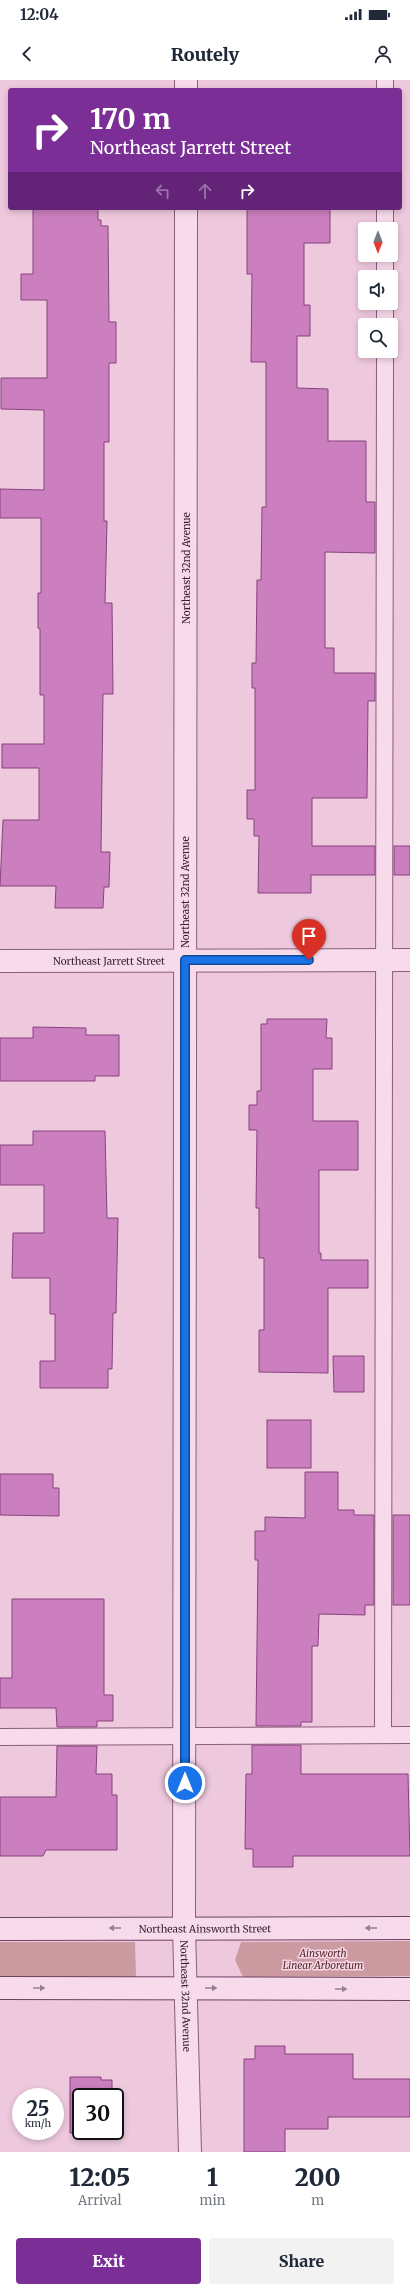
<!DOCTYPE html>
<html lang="en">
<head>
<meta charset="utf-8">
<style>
	body { margin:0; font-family:Merriweather,serif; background:#f2f2f3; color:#1f2937; height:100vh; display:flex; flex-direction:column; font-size:15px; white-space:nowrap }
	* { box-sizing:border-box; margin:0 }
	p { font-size:13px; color:#747a83 }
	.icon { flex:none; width:22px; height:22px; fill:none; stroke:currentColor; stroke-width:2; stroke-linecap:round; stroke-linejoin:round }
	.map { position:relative; height:2072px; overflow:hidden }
	.details { display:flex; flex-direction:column; background:#fff; flex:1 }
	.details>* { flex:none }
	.banner { position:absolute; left:8px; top:8px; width:394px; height:122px; border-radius:4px; box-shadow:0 2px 6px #0003; background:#7c2e97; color:#fff; overflow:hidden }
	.needle { width:26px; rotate:180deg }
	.tools { position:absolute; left:358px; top:142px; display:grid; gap:8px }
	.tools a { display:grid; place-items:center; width:40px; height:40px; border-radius:4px; background:#fff; box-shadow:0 2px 6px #0003; font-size:20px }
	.speed { position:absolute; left:12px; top:2008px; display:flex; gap:8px; font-size:20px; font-weight:700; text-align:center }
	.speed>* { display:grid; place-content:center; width:52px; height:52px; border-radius:50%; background:#fff; box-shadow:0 2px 6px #0003; line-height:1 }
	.speed small { font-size:10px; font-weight:400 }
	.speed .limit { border:2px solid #111; border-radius:6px; background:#fff; color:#111 }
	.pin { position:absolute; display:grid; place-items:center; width:34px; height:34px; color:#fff; margin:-41px -17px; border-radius:50% 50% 50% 0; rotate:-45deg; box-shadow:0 0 4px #0007 }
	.pin .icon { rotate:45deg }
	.me { position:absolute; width:44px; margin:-22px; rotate:0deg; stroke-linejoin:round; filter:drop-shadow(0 0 3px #0008) }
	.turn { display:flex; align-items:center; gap:14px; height:84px; padding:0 16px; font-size:18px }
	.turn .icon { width:52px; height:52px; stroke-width:2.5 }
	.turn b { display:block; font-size:28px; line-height:34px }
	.lanes { display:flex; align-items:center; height:38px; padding:0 16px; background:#0003; justify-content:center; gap:20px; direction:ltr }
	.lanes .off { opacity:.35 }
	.eta { display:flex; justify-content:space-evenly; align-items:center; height:68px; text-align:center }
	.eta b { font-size:24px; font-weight:800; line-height:28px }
	.cta { display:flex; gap:8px; margin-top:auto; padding:8px 16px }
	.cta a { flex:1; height:46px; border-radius:4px; background:#7c2e97; color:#fff; font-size:16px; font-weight:800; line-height:46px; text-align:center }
	.cta a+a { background:#f2f2f3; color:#1f2937 }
	.status { display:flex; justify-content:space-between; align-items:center; height:28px; padding:0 20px; background:#fff; direction:ltr }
	.status svg { height:11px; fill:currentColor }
	header { display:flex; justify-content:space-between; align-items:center; height:52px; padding:0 16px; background:#fff; font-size:18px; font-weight:800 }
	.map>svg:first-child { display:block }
	.green { fill:#cc9ba2 }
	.building { fill:#cb7fbf; stroke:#88437e }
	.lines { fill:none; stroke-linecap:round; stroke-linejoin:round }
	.lane-casing { stroke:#895d7d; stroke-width:18 }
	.street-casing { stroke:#895d7d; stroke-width:24 }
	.secondary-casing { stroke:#6b4061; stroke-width:24 }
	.lane { stroke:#f8dbeb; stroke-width:16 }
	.street { stroke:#f8dbeb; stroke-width:22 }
	.secondary { stroke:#f8dbeb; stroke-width:22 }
	.oneway { fill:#997e90 }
	.route-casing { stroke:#114b97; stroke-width:10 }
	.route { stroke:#1a73e8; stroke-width:7 }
	.labels { text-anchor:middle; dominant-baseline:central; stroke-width:3; stroke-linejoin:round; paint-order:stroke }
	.street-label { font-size:10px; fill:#3a2034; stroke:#f5d7e8 }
	.park-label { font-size:10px; font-style:italic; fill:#562727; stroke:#f5d7e8 }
</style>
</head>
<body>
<div class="status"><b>12:04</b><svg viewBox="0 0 49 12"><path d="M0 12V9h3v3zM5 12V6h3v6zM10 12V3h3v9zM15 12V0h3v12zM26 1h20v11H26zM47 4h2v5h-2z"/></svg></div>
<header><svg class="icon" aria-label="back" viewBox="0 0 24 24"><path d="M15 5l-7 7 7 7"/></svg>Routely<svg class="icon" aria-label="person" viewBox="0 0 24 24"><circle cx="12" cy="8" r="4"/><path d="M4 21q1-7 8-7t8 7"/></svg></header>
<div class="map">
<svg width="410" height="2072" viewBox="0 0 410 2072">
	<rect width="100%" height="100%" fill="#eec8dd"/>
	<g class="green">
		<path d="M410,1861V1896L243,1897L235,1880L241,1862Z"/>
		<path d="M0,1862H135L136,1897H0Z"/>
	</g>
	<g class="building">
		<path d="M247,128H330V163H304V225H310V256H297V308L328,309V361H366V422H375V473L325,472V568H334V593H375V621H368L367,718H312V766H375V795H311V813H258L259,756H254V739H247V710H255V608H252V583H256L257,500H261L262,427H266V282H251L252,194H247Z"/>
		<path d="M33,129H98V140H101V146H108L109,242H116V283H109V362H104V441H107L105,523H112L113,614H103L101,772H110L109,807H104L103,828H55L56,806H0L3,740H39V688H2V664H44V615H40V549L38,548V513H41V438H0V409L44,410V330L1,329V298H47V220H21V194H33Z"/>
		<rect x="394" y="766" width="16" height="29"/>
		<path d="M267,939H327L326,958H332V989H313V1041H358V1090H319V1173H321V1180H368V1208H328V1293L259,1292V1250H264V1178H259V1128H256L257,1050H249V1025H257V1011H261V944H267Z"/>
		<path d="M33,947L86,948V955H119V996H95V1001H0V958H33Z"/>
		<path d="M33,1051H105L107,1138H118L116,1233H113L112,1289H108V1308H40V1281H55V1234H50V1198H12L13,1153H44V1105H0V1065H33Z"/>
		<path d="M333,1276H364V1312H334Z"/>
		<rect x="267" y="1340" width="44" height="48"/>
		<path d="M305,1392H338V1430H354V1435H374V1525H365V1535L319,1534L318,1566H312V1642H301V1646H256L258,1480H255V1451H265V1437L305,1438Z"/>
		<path d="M0,1394H53V1408H59V1436L0,1435Z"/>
		<rect x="393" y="1435" width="17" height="90"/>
		<path d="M12,1519H104V1615H113V1641H97V1647H57L56,1628H0V1598H12Z"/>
		<path d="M252,1665H301V1694H408L410,1776H293V1787H253V1769H245L246,1694H252Z"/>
		<path d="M57,1666H97L96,1694H112V1715H117V1770H46L43,1776H0V1717H56Z"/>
		<path d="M255,1966H285V1974H353V1999H410V2037H328V2049H285V2072H244V1979H255Z"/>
		<path d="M70,1997H101V2000H112V2017H81V2051H112V2053H70Z"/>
	</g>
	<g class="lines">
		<defs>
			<g id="lane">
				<path d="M385,0V10"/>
				<path d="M385,128V149"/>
				<path d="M385,175V197"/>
				<path d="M385,223V245"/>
				<path d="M383,1655L385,271"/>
				<path d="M0,1657L410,1655"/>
			</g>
			<g id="street">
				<path d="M186,10V0"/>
				<path id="s1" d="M186,128L184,1848L190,2072"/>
				<path id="s2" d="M0,881L410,880"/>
			</g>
			<g id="secondary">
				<path id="s3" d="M0,1849L410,1848"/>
				<path d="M0,1908L410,1909"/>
			</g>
		</defs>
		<use href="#lane" class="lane-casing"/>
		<use href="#street" class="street-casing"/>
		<use href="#secondary" class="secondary-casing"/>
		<use href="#lane" class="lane"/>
		<use href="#street" class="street"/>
		<use href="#secondary" class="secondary"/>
	</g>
	<defs><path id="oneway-solid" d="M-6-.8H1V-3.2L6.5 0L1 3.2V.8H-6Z"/></defs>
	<g class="oneway">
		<use href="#oneway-solid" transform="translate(115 1848) rotate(180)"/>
		<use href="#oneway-solid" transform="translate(371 1848) rotate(180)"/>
		<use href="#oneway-solid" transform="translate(39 1908)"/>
		<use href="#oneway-solid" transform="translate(211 1908)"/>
		<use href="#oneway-solid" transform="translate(341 1909)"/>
	</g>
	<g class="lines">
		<defs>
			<path id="route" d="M185,1703V880H309"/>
		</defs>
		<use href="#route" class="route-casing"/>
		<use href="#route" class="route"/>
	</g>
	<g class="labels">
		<g class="street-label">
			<text transform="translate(186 488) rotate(-90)">Northeast 32nd Avenue</text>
			<text transform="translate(185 812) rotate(-90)">Northeast 32nd Avenue</text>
			<text stroke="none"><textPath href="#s2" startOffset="109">Northeast Jarrett Street</textPath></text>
			<text stroke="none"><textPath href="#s3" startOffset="205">Northeast Ainsworth Street</textPath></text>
			<text stroke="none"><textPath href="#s1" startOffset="1788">Northeast 32nd Avenue</textPath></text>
		</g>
		<g class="park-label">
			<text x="323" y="1873">Ainsworth<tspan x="323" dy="12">Linear Arboretum</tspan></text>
		</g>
	</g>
</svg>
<div class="tools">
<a><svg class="needle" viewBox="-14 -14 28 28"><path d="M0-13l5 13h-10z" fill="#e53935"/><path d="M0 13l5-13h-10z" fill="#747a83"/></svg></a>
<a><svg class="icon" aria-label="sound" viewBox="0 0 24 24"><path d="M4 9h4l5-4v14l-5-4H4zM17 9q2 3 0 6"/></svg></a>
<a><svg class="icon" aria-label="search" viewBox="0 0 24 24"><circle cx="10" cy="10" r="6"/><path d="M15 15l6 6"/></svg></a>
</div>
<div class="speed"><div>25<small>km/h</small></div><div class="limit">30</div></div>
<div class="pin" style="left:309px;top:880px;background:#d93025"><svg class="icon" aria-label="arrive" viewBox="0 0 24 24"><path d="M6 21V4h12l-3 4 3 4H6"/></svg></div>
<svg class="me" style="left:185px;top:1703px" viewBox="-20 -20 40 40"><circle r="17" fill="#1a73e8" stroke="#fff" stroke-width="3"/><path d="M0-11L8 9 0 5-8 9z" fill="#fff"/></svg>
<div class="banner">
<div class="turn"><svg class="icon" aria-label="right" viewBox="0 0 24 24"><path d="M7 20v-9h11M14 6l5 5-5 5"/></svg><div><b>170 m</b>Northeast Jarrett Street</div></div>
<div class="lanes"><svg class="icon off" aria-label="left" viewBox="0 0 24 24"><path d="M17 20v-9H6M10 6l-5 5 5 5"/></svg><svg class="icon off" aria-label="ahead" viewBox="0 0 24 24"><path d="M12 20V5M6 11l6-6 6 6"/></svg><svg class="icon" aria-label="right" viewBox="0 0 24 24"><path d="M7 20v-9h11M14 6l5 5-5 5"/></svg></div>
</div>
</div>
<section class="details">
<div class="eta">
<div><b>12:05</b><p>Arrival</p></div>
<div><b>1</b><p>min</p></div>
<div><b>200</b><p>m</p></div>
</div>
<div class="cta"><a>Exit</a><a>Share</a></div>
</section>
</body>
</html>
